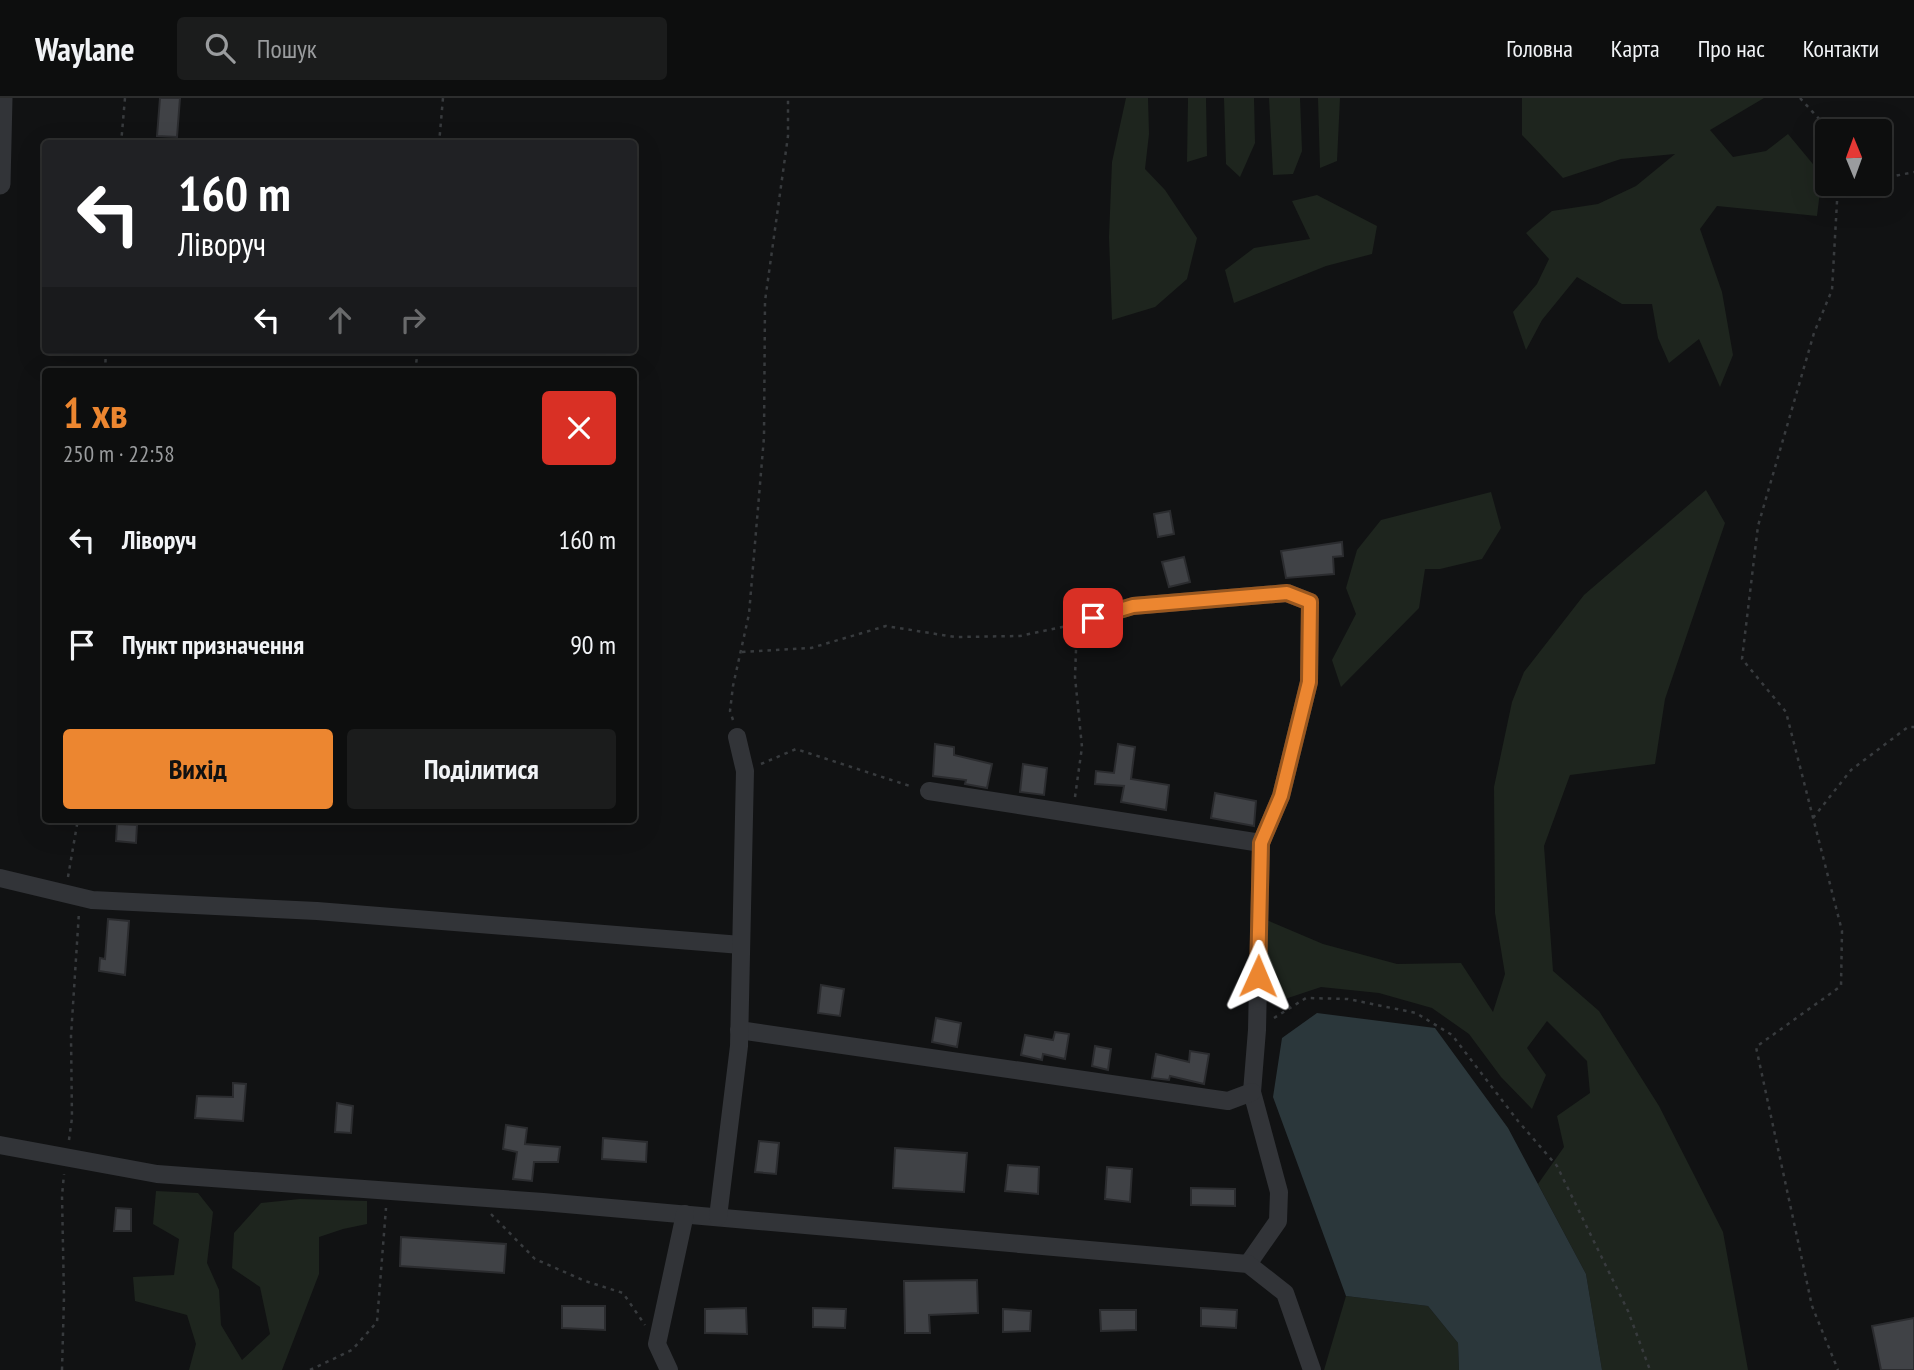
<!DOCTYPE html>
<html lang="uk">
<head>
<meta charset="utf-8">
<style>
	body { margin:0; font-family:"PT Sans Narrow",sans-serif; background:#1b1c1c; color:#f1f3f6; height:100vh; display:flex; flex-direction:column; font-size:26px; white-space:nowrap }
	* { box-sizing:border-box; margin:0 }
	p { font-size:23px; color:#9a9c9e }
	.icon { flex:none; width:38px; height:38px; fill:none; stroke:currentColor; stroke-width:2; stroke-linecap:round; stroke-linejoin:round }
	.map { position:relative; flex:1; overflow:hidden }
	.panel { position:absolute; left:42px; top:270px; width:595px; height:455px; display:flex; flex-direction:column; background:#0d0e0e; border-radius:7px; box-shadow:0 7px 28px #0002,0 0 0 2px #2d2e2e }
	.panel>* { flex:none }
	.top-card { position:absolute; left:42px; top:42px; width:595px; height:214px; border-radius:7px; box-shadow:0 7px 28px #0002,0 0 0 2px #2d2e2e; background:#202124; color:#fff; overflow:hidden }
	.needle { width:46px; rotate:359deg }
	.controls { position:absolute; left:1815px; top:21px; display:grid; gap:14px }
	.controls a { display:grid; place-items:center; width:77px; height:77px; border-radius:7px; background:#0d0e0e; box-shadow:0 7px 28px #0002,0 0 0 2px #2d2e2e; font-size:35px }
	.pin { position:absolute; display:grid; place-items:center; width:60px; height:60px; color:#fff; margin:-30px; border-radius:14px; box-shadow:0 4px 10px #0006 }
	.me { position:absolute; width:77px; margin:-38px; rotate:1deg; stroke-linejoin:round; filter:drop-shadow(0 0 5px #0008) }
	.turn { display:flex; align-items:center; gap:24px; height:147px; padding:0 21px; font-size:32px }
	.turn .icon { width:91px; height:91px; stroke-width:2.5 }
	.turn b { display:block; font-size:49px; line-height:60px }
	.lanes { display:flex; align-items:center; height:66px; padding:0 21px; background:#0003; justify-content:center; gap:35px; direction:ltr }
	.lanes .off { opacity:.35 }
	.round { display:grid; place-items:center; flex:none; width:74px; height:74px; border-radius:7px; background:#1b1c1c }
	.headline { display:flex; align-items:center; justify-content:space-between; height:119px; padding:0 21px }
	h1 { font-size:42px; font-weight:800; line-height:52px; color:#ec8630 }
	.primary-button { display:flex; gap:14px; margin-top:auto; padding:14px 21px }
	.primary-button a { flex:1; height:80px; border-radius:7px; background:#ec8630; color:#111; font-size:28px; font-weight:800; line-height:80px; text-align:center }
	.primary-button a+a { background:#1b1c1c; color:#f1f3f6 }
	ul { padding:0; list-style:none }
	li { display:flex; align-items:center; gap:21px; height:105px; padding:0 21px }
	li div { flex:1 }
	li b { display:block; font-size:26px }
	li em { font-style:normal }
	header { display:flex; align-items:center; gap:42px; box-sizing:border-box; height:98px; padding:0 35px; background:#0d0e0e; border-bottom:2px solid #2d2e2e }
	header strong { font-size:33px }
	nav { display:flex; gap:38px; margin-inline-start:auto; font-size:24px }
	.search { width:490px; height:63px; background:#1b1c1c; display:flex; align-items:center; gap:18px; box-sizing:border-box; padding:0 24px; border-radius:7px; color:#9a9c9e; font-size:26px }
	.map>svg:first-child { display:block }
	.green { fill:#1e251e }
	.water { fill:#2b373b }
	.building { fill:#404246; stroke:#2b2c2f; stroke-width:2 }
	.lines { fill:none; stroke-linecap:round; stroke-linejoin:round }
	.path { stroke:#383b3e; stroke-width:2.5; stroke-dasharray:3.5 5; stroke-linecap:butt }
	.minor { stroke:#323438; stroke-width:18 }
	.tertiary { stroke:#323438; stroke-width:21 }
	.route-casing { stroke:#99571f; stroke-width:18 }
	.route { stroke:#ec8630; stroke-width:12 }
</style>
</head>
<body>
<header>
<strong>Waylane</strong>
<div class="search"><svg class="icon" aria-label="search" viewBox="0 0 24 24"><circle cx="10" cy="10" r="6"/><path d="M15 15l6 6"/></svg>Пошук</div>
<nav><a>Головна</a><a>Карта</a><a>Про нас</a><a>Контакти</a></nav>
</header>
<div class="map">
<svg width="1914" height="1272" viewBox="0 0 1914 1272">
	<rect width="100%" height="100%" fill="#111213"/>
	<g class="green">
		<path d="M1126,0H1148L1149,36L1145,71L1165,92L1197,140L1187,181L1155,209L1112,222L1109,139L1112,64Z"/>
		<path d="M1188,0H1206L1207,58L1187,64Z"/>
		<path d="M1224,0H1254L1255,45L1240,79L1226,66Z"/>
		<path d="M1269,0H1300L1302,53L1293,76L1273,77Z"/>
		<path d="M1318,0H1340L1337,63L1320,70Z"/>
		<path d="M1522,0H1764L1710,32L1733,59L1766,53L1788,36L1822,77L1817,118L1717,108L1700,131L1722,194L1733,257L1720,289L1699,241L1669,265L1658,240L1652,206H1622L1577,179L1542,222L1526,252L1513,214L1537,186L1549,161L1526,135L1552,113L1598,106L1636,88L1675,56L1621,61L1563,80L1522,37Z"/>
		<path d="M1317,97L1377,128L1372,156L1326,168L1234,205L1225,172L1254,150L1310,141L1292,103Z"/>
		<path d="M1706,392L1725,425L1665,601L1655,666L1570,677L1544,748L1553,873L1599,913L1659,1008L1723,1134L1748,1272H1602L1586,1176L1538,1086L1564,1049L1557,1018L1590,995L1587,963L1547,923L1527,950L1546,977L1532,1011L1501,979L1469,936L1432,910L1379,895L1321,889L1273,905L1247,876L1257,818L1323,846L1397,866L1461,865L1493,914L1505,876L1495,815L1494,689L1512,604L1524,574L1584,497Z"/>
		<path d="M1491,394L1501,430L1482,461L1440,471H1425L1419,510L1341,589L1332,562L1356,516L1346,490L1357,452L1381,422Z"/>
		<path d="M156,1093L198,1095L213,1114L207,1165L219,1192L221,1227L242,1262L270,1236L260,1189L232,1170L234,1135L261,1105L300,1101L367,1103V1126L343,1131L319,1139V1176L282,1272H189L196,1246L187,1217L135,1203L133,1179L174,1177L179,1141L153,1126Z"/>
		<path d="M1346,1198L1428,1208L1458,1245L1459,1272H1324Z"/>
	</g>
	<path class="water" d="M1317,915L1435,930L1508,1030L1586,1176L1602,1272H1459L1458,1245L1428,1208L1346,1198L1273,999L1282,940Z"/>
	<g class="building">
		<path d="M160,0H180L177,39L157,38Z"/>
		<path d="M1170,413L1174,436L1158,439L1154,416Z"/>
		<path d="M1342,444L1343,458L1333,459L1334,476L1286,480L1281,453Z"/>
		<path d="M1184,459L1190,484L1169,489L1162,464Z"/>
		<path d="M935,646L954,649V657L992,666L987,690L965,686L966,682L933,678Z"/>
		<path d="M1118,646L1135,649L1131,681L1169,687L1166,712L1121,704L1124,688L1095,686L1096,673L1114,675Z"/>
		<path d="M1023,666L1047,670L1044,697L1020,694Z"/>
		<path d="M1215,695L1256,703L1254,728L1211,720Z"/>
		<path d="M117,726L137,727L136,745L116,743Z"/>
		<path d="M108,821L129,823L125,877L99,873L100,860L105,861Z"/>
		<path d="M821,887L844,891L840,918L818,915Z"/>
		<path d="M936,920L961,925L957,949L932,944Z"/>
		<path d="M1055,934L1069,936L1065,961L1043,956L1042,962L1021,957L1025,937L1053,942Z"/>
		<path d="M1095,948L1111,951L1108,972L1092,968Z"/>
		<path d="M1190,953L1209,956L1204,986L1170,978L1169,982L1152,980L1156,956L1189,964Z"/>
		<path d="M233,985L246,986L243,1023L195,1020L197,998L233,999Z"/>
		<path d="M337,1005L353,1008L351,1035L335,1034Z"/>
		<path d="M506,1027L527,1030L525,1046L560,1049L558,1064H534L532,1083L513,1081L517,1054L503,1051Z"/>
		<path d="M603,1040L647,1044L646,1064L602,1061Z"/>
		<path d="M759,1043L779,1045L776,1076L755,1074Z"/>
		<path d="M895,1050L967,1055L964,1094L893,1090Z"/>
		<path d="M1008,1067L1039,1069L1038,1096L1005,1093Z"/>
		<path d="M1107,1069L1132,1071L1130,1104L1105,1101Z"/>
		<path d="M1191,1090L1235,1091V1108L1191,1107Z"/>
		<path d="M116,1110L131,1111V1133H114Z"/>
		<path d="M401,1139L506,1146L504,1175L400,1168Z"/>
		<path d="M977,1182L978,1215L929,1217L930,1235H905L904,1183Z"/>
		<path d="M562,1208H605V1232L562,1230Z"/>
		<path d="M746,1210L747,1236L705,1235V1211Z"/>
		<path d="M813,1210L846,1211L845,1230L813,1229Z"/>
		<path d="M1201,1210L1237,1212L1236,1230L1201,1228Z"/>
		<path d="M1003,1211L1031,1213L1030,1233L1003,1234Z"/>
		<path d="M1100,1212H1136V1232L1101,1233Z"/>
		<path d="M1914,1220V1272H1881L1872,1228Z"/>
	</g>
	<g class="lines">
		<g class="path">
			<path d="M1800,0L1830,33"/>
			<path d="M121,46L125,0"/>
			<path d="M439,46L443,0"/>
			<path d="M1880,81L1914,74"/>
			<path d="M1838,86L1832,192L1814,235L1758,428L1742,561L1786,614L1842,833L1841,888L1756,949L1812,1208L1838,1272"/>
			<path d="M105,273L106,252"/>
			<path d="M415,273L418,252"/>
			<path d="M634,398H637"/>
			<path d="M742,554L811,550L886,528L955,539L1020,538L1076,526"/>
			<path d="M733,622L730,613L733,588L749,516L764,339L765,203L788,38V0"/>
			<path d="M761,666L796,651L913,689"/>
			<path d="M1075,699L1082,649L1075,579L1077,525"/>
			<path d="M1813,720L1851,672L1908,629H1914"/>
			<path d="M68,779L78,721"/>
			<path d="M1274,920L1306,900L1348,901L1416,915L1452,937L1518,1023L1557,1068L1628,1213L1650,1272"/>
			<path d="M69,1042L72,1020L71,938L79,814"/>
			<path d="M491,1116L535,1161L585,1183L623,1195L645,1227"/>
			<path d="M62,1272L64,1199L62,1098L64,1076"/>
			<path d="M310,1272L352,1252L377,1224L386,1110"/>
		</g>
		<g class="minor">
			<path d="M1093,520L1133,508L1287,495L1310,504L1309,584L1281,698L1261,745"/>
			<path d="M929,693L1261,745L1257,932L1252,994L1279,1094L1278,1123L1248,1166"/>
			<path d="M0,780L92,802L317,813L741,847"/>
			<path d="M739,932L1228,1003L1252,994"/>
			<path d="M0,1047L157,1076L543,1104L1248,1166L1285,1195L1312,1272"/>
			<path d="M718,1119L739,948L745,673L737,639"/>
			<path d="M669,1272L657,1246L685,1116"/>
		</g>
		<path class="tertiary" d="M0,86L2,0"/>
	</g>
	<g class="lines">
		<defs>
			<path id="route" d="M1093,520L1133,508L1287,495L1310,504L1309,584L1281,698L1261,745L1258,878"/>
		</defs>
		<use href="#route" class="route-casing"/>
		<use href="#route" class="route"/>
	</g>
</svg>
<div class="controls">
<a><svg class="needle" viewBox="-14 -14 28 28"><path d="M0-13l5 13h-10z" fill="#e53935"/><path d="M0 13l5-13h-10z" fill="#9a9c9e"/></svg></a>
</div>
<div class="pin" style="left:1093px;top:520px;background:#d93025"><svg class="icon" aria-label="arrive" viewBox="0 0 24 24"><path d="M6 21V4h12l-3 4 3 4H6"/></svg></div>
<svg class="me" style="left:1258px;top:878px" viewBox="-20 -20 40 40"><path d="M0-17L14 15 0 8-14 15z" fill="#ec8630" stroke="#fff" stroke-width="4"/></svg>
<div class="top-card">
<div class="turn"><svg class="icon" aria-label="left" viewBox="0 0 24 24"><path d="M17 20v-9H6M10 6l-5 5 5 5"/></svg><div><b>160 m</b>Ліворуч</div></div>
<div class="lanes"><svg class="icon" aria-label="left" viewBox="0 0 24 24"><path d="M17 20v-9H6M10 6l-5 5 5 5"/></svg><svg class="icon off" aria-label="ahead" viewBox="0 0 24 24"><path d="M12 20V5M6 11l6-6 6 6"/></svg><svg class="icon off" aria-label="right" viewBox="0 0 24 24"><path d="M7 20v-9h11M14 6l5 5-5 5"/></svg></div>
</div>
<section class="panel">
<div class="headline"><div><h1>1 хв</h1><p>250 m · 22:58</p></div><a class="round" style="background:#d93025;color:#fff"><svg class="icon" aria-label="close" viewBox="0 0 24 24"><path d="M6 6l12 12M18 6L6 18"/></svg></a></div>
<ul>
<li><svg class="icon" aria-label="left" viewBox="0 0 24 24"><path d="M17 20v-9H6M10 6l-5 5 5 5"/></svg><div><b>Ліворуч</b></div><em>160 m</em></li>
<li><svg class="icon" aria-label="arrive" viewBox="0 0 24 24"><path d="M6 21V4h12l-3 4 3 4H6"/></svg><div><b>Пункт призначення</b></div><em>90 m</em></li>
</ul>
<div class="primary-button"><a>Вихід</a><a>Поділитися</a></div>
</section>
</div>
</body>
</html>
